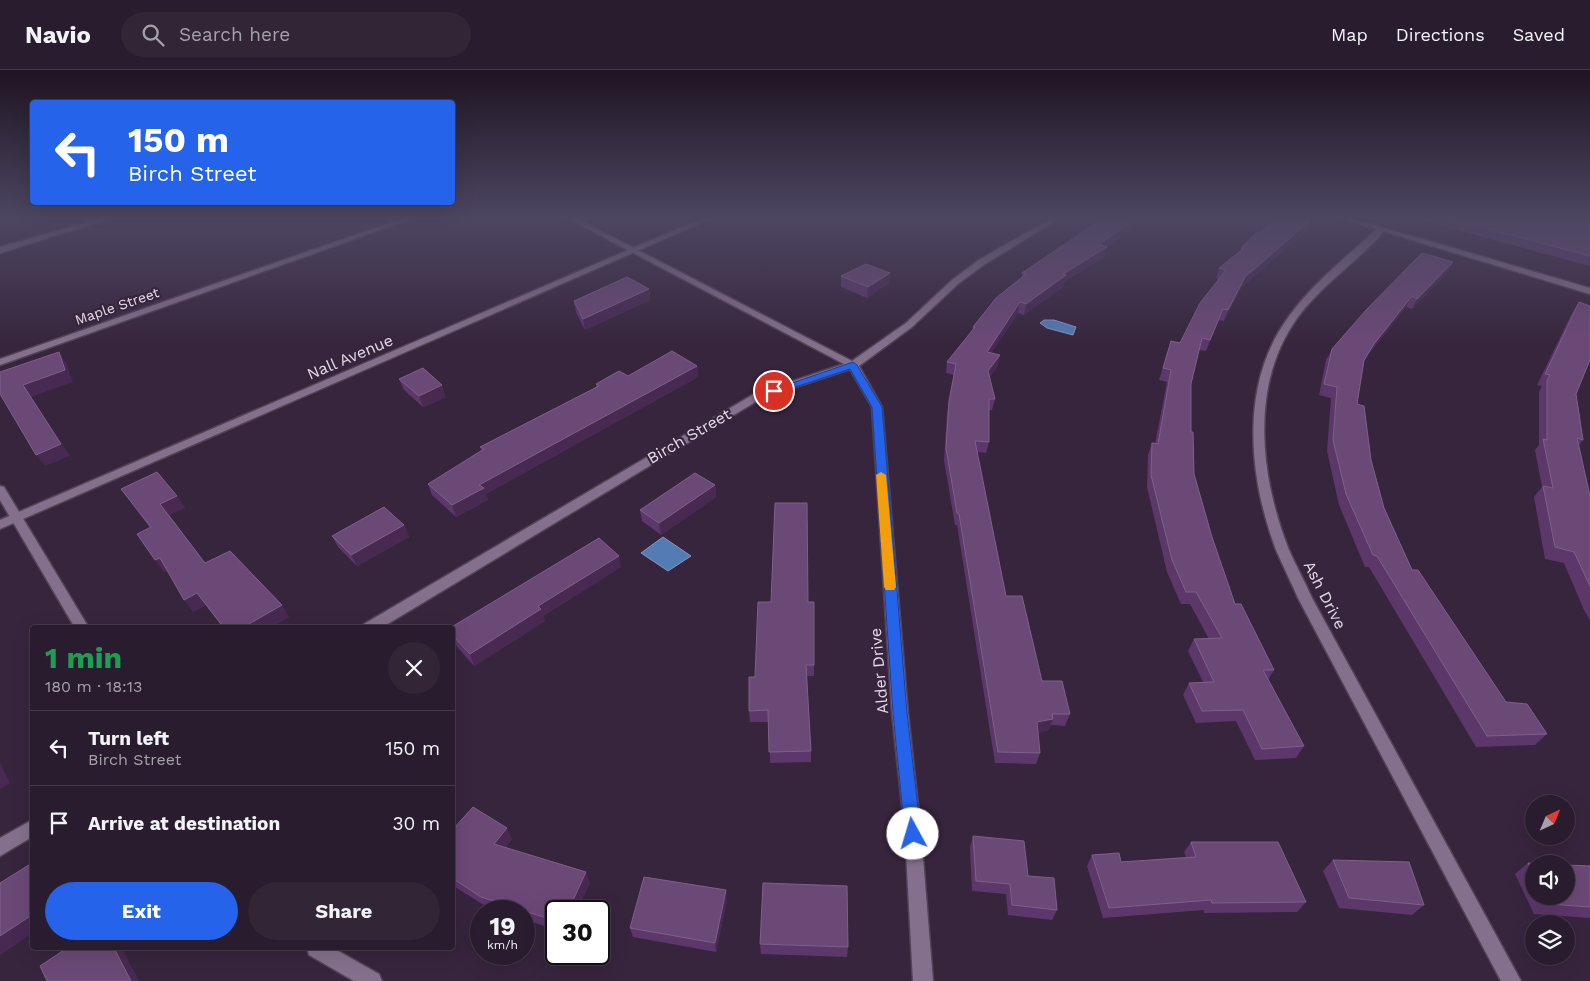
<!DOCTYPE html>
<html lang="en">
<head>
<meta charset="utf-8">
<style>
	body { margin:0; font-family:"Work Sans",sans-serif; background:#312536; color:#f1f3f6; height:100vh; display:flex; flex-direction:column; font-size:19px; white-space:nowrap }
	* { box-sizing:border-box; margin:0 }
	p { font-size:16px; color:#a5a1aa }
	.icon { flex:none; width:28px; height:28px; fill:none; stroke:currentColor; stroke-width:2; stroke-linecap:round; stroke-linejoin:round }
	.map { position:relative; flex:1; overflow:hidden }
	.drawer { position:absolute; left:30px; top:555px; width:425px; height:325px; display:flex; flex-direction:column; background:#291c2e; border-radius:5px; box-shadow:0 5px 20px #0002,0 0 0 1px #453a4a }
	.drawer>* { flex:none }
	.guide { position:absolute; left:30px; top:30px; width:425px; height:105px; border-radius:5px; box-shadow:0 5px 20px #0002,0 0 0 1px #453a4a; background:#2563eb; color:#fff; overflow:hidden }
	.needle { width:32px; rotate:44deg }
	.buttons { position:absolute; left:1525px; top:725px; display:grid; gap:10px }
	.buttons a { display:grid; place-items:center; width:50px; height:50px; border-radius:50%; background:#291c2e; box-shadow:0 5px 20px #0002,0 0 0 1px #453a4a; font-size:25px }
	.speed { position:absolute; left:470px; top:830px; display:flex; gap:10px; font-size:25px; font-weight:700; text-align:center }
	.speed>* { display:grid; place-content:center; width:65px; height:65px; border-radius:50%; background:#291c2e; box-shadow:0 5px 20px #0002,0 0 0 1px #453a4a; line-height:1 }
	.speed small { font-size:12px; font-weight:400 }
	.speed .limit { border:2px solid #111; border-radius:8px; background:#fff; color:#111 }
	.pin { position:absolute; display:grid; place-items:center; width:42px; height:42px; color:#fff; margin:-21px; border:2px solid #fff; border-radius:50%; box-shadow:0 1px 5px #0007 }
	.me { position:absolute; width:55px; margin:-28px; rotate:354deg; stroke-linejoin:round; filter:drop-shadow(0 0 4px #0008) }
	.turn { display:flex; align-items:center; gap:18px; height:105px; padding:0 15px; font-size:22px }
	.turn .icon { width:65px; height:65px; stroke-width:2.5 }
	.turn b { display:block; font-size:35px; line-height:42px }
	.round { display:grid; place-items:center; flex:none; width:52px; height:52px; border-radius:26px; background:#312536 }
	.headline { display:flex; align-items:center; justify-content:space-between; height:85px; padding:0 15px }
	h1 { font-size:30px; font-weight:700; line-height:38px; color:#1e9e55 }
	.primary-button { display:flex; gap:10px; margin-top:auto; padding:10px 15px }
	.primary-button a { flex:1; height:58px; border-radius:30px; background:#2563eb; color:#fff; font-size:20px; font-weight:700; line-height:58px; text-align:center }
	.primary-button a+a { background:#312536; color:#f1f3f6 }
	ul { padding:0; list-style:none }
	li { display:flex; align-items:center; gap:15px; height:75px; padding:0 15px; border-top:1px solid #453a4a }
	li div { flex:1 }
	li b { display:block; font-size:19px }
	li em { font-style:normal }
	header { display:flex; align-items:center; gap:30px; box-sizing:border-box; height:70px; padding:0 25px; background:#291c2e; border-bottom:1px solid #453a4a }
	header strong { font-size:24px }
	nav { display:flex; gap:28px; margin-inline-start:auto; font-size:18px }
	.search { width:350px; height:45px; background:#312536; display:flex; align-items:center; gap:12px; box-sizing:border-box; padding:0 18px; border-radius:28px; color:#a5a1aa; font-size:19px }
	.map>svg:first-child { display:block }
	.water { fill:#547bb3; stroke:#8098c3 }
	.lines { fill:none; stroke-linecap:round; stroke-linejoin:round }
	.minor-casing { stroke:#524357; stroke-width:3 }
	.tertiary-casing { stroke:#524357; stroke-width:3 }
	.minor { fill:#84708c; fill-rule:evenodd }
	.tertiary { fill:#84708c; fill-rule:evenodd }
	.wall { fill:#5c376a }
	.shaded-wall { fill:#472952 }
	.building { fill:#6b4977; stroke:#7e6089 }
	.route { fill:#2563eb; stroke:#184099 }
	.slow { fill:#f59e0b }
	.labels { text-anchor:middle; dominant-baseline:central; stroke-width:4.5; stroke-linejoin:round; paint-order:stroke }
	.far-street-label { font-size:14px; fill:#e5dae9; stroke:#37253d }
	.street-label { font-size:16px; fill:#e5dae9; stroke:#37253d }
</style>
</head>
<body>
<header>
<strong>Navio</strong>
<div class="search"><svg class="icon" aria-label="search" viewBox="0 0 24 24"><circle cx="10" cy="10" r="6"/><path d="M15 15l6 6"/></svg>Search here</div>
<nav><a>Map</a><a>Directions</a><a>Saved</a></nav>
</header>
<div class="map">
<svg width="1590" height="911" viewBox="0 0 1590 911">
	<rect width="100%" height="100%" fill="#37253d"/>
	<g class="water">
		<path d="M1044,250H1054L1076,257L1073,265L1047,258L1040,253Z"/>
		<path d="M663,467L691,486L668,501L641,483Z"/>
	</g>
	<g class="lines">
		<defs>
			<g id="minor">
				<path d="M105,147H116L0,183V177Z"/>
				<path d="M406,147H417L0,295V289Z"/>
				<path d="M565,147H574L852,291L906,253L952,210L979,190L1053,147H1062L985,194L958,214L912,257L859,296L882,337L908,643L921,763L933,911H913L905,763L892,643L872,337L850,299L762,328L381,558H362L364,554L754,324L844,294Z"/>
				<path d="M1379,157L1386,159C1359,191 1323,213 1298,247C1249,314 1260,407 1289,480C1296,496 1305,512 1312,528L1521,911H1501L1298,528C1291,512 1283,496 1276,480C1248,405 1239,312 1290,245C1315,211 1349,185 1379,157Z"/>
				<path d="M0,416L4,417L89,558H75L0,430Z"/>
				<path d="M32,750V767L0,786V768Z"/>
				<path d="M307,878H333L379,904L382,911H354L309,885Z"/>
			</g>
			<g id="tertiary">
				<path d="M705,147H715L0,459V450Z"/>
				<path d="M1336,147H1347L1590,218V224Z"/>
			</g>
		</defs>
		<use href="#minor" class="minor-casing"/>
		<use href="#tertiary" class="tertiary-casing"/>
		<use href="#minor" class="minor"/>
		<use href="#tertiary" class="tertiary"/>
	</g>
	<g class="wall">
		<path d="M1105,147H1160L1146,156L1132,152L1130,161L1106,178L1104,187L1064,212V216L1024,245L1018,243L991,283L998,296L989,308L995,329L992,340H989V372L986,383L977,382L1006,526L1042,611L1070,644L1065,656L1051,655L1049,660L1038,663L1040,683L1036,694L995,693L957,455H955L944,390L947,343L954,305L946,303L947,292L972,261L973,257L1022,207V203Z"/>
		<path d="M1426,147H1590V196L1423,151Z"/>
		<path d="M1311,150L1307,160L1241,218L1224,251L1219,250L1206,281L1199,280L1191,314V362L1194,404L1212,467L1235,534L1274,600L1268,610L1304,676L1296,688L1255,690L1236,651L1196,653L1183,625L1189,613L1203,612L1188,581L1194,569H1209L1190,534H1181L1167,502L1147,417L1148,385L1152,373L1155,374L1167,312L1159,310L1171,271L1180,273L1219,210L1216,208L1219,198L1240,181L1241,178L1259,163Z"/>
		<path d="M1453,192L1447,203L1412,239L1406,237L1368,285L1364,292L1357,334L1371,390L1384,438L1412,500L1506,632L1547,664L1535,675L1476,677L1369,497H1365L1339,435L1327,381L1331,328L1319,325L1326,290L1332,279Z"/>
		<path d="M890,203L889,213L867,228L841,217V206Z"/>
		<path d="M649,219L650,230L585,260L576,242L574,231Z"/>
		<path d="M1579,232L1576,324L1583,370L1579,375L1590,426V550L1584,540L1564,493L1545,489L1534,427L1542,417L1535,380L1539,375V322L1542,316L1537,315L1572,243Z"/>
		<path d="M697,296L698,307L486,424L488,430L456,447L432,425L428,414L482,381L480,377L596,317V314L628,306Z"/>
		<path d="M399,309L446,327L423,337L404,320Z"/>
		<path d="M715,415L716,427L661,465L642,451L640,440Z"/>
		<path d="M121,419L177,426L185,438L169,445L205,493L289,547L270,558H223L206,535L193,542L167,500L164,502L150,458Z"/>
		<path d="M404,455L409,467L357,496L338,477L332,466Z"/>
		<path d="M621,497L543,546L545,551L474,596L452,571V558Z"/>
		<path d="M808,532L814,595V606H806L811,681V692L770,693L769,652H750L749,641L755,607Z"/>
		<path d="M452,758L512,769L505,778L590,813L576,841H556V860L524,849V841H499L487,837L452,815Z"/>
		<path d="M973,766L1028,806L1057,840L1052,850L1008,845L1006,824L972,821L970,777Z"/>
		<path d="M1191,772L1306,832L1297,842L1204,843V840L1103,848L1087,796L1092,785L1121,792L1186,787L1184,782Z"/>
		<path d="M1333,790L1424,835L1412,845L1339,838L1323,801Z"/>
		<path d="M1528,793L1534,794V826H1566L1590,796V848L1534,844L1515,804Z"/>
		<path d="M727,830L716,882L633,867L630,858Z"/>
		<path d="M760,874L848,877L847,887L761,884Z"/>
	</g>
	<g class="shaded-wall">
		<path d="M1149,147H1160L1146,156Z"/>
		<path d="M1311,150L1307,160L1241,218L1224,251L1228,240L1245,207Z"/>
		<path d="M1132,151L1130,161L1106,178L1104,187L1064,212V216L1024,245L1026,234L1100,174Z"/>
		<path d="M1453,192L1447,203L1412,239L1417,229Z"/>
		<path d="M890,203L889,213L867,228L868,217Z"/>
		<path d="M649,219L650,230L585,260L583,249Z"/>
		<path d="M1412,226L1406,237L1368,285L1359,301L1374,274Z"/>
		<path d="M1020,232L1018,243L985,293L987,282Z"/>
		<path d="M1223,239L1219,250L1206,281L1210,270Z"/>
		<path d="M59,282L66,293L73,312L31,327L70,386L45,396L36,385L23,315Z"/>
		<path d="M1000,285L998,296L986,313L988,301Z"/>
		<path d="M697,296L698,307L486,424L488,430L456,447L452,435L479,415Z"/>
		<path d="M442,315L446,327L423,337L419,326Z"/>
		<path d="M715,415L716,427L661,465L659,453Z"/>
		<path d="M177,426L185,438L168,446L160,434Z"/>
		<path d="M404,455L409,467L357,496L351,485Z"/>
		<path d="M619,486L621,497L543,546L545,551L474,596L470,584L538,536Z"/>
		<path d="M160,488L168,500L164,502L155,490Z"/>
		<path d="M197,523L206,535L193,542L184,530Z"/>
		<path d="M282,535L289,547L270,558H242Z"/>
		<path d="M1053,649L1049,660L1033,664L1037,652Z"/>
		<path d="M0,692L10,713L0,719Z"/>
		<path d="M507,758L512,769L499,785L494,774Z"/>
		<path d="M586,802L590,813L576,841H568Z"/>
		<path d="M726,820L727,830L716,882L715,873Z"/>
		<path d="M32,845V864L0,885V866Z"/>
		<path d="M114,878H122L139,911H131Z"/>
	</g>
	<g class="building">
		<path d="M1105,147H1129L1132,151L1100,174L1107,177L1063,204L1066,205L1026,234L1020,232L987,282L1000,285L988,301L995,329H989V372L975,371L1006,526H1022L1042,611H1062L1070,644H1052L1053,649L1037,652L1040,683L998,682L959,444L957,443L946,378L949,331L956,294L947,292L975,257H973L996,228L1026,204L1022,203Z"/>
		<path d="M1278,147H1301L1311,150L1245,207L1228,240L1223,239L1210,270L1202,268L1191,314V362H1193L1194,404L1212,467L1235,534H1241L1274,600H1263L1304,676L1262,679L1243,640L1202,641L1189,613L1214,612L1194,569L1222,568L1196,522H1186L1172,490L1151,405L1152,373L1158,374L1171,300L1163,298L1171,271L1180,273L1200,233L1226,200L1219,198L1243,179L1241,178L1257,162L1259,163Z"/>
		<path d="M1442,147H1590V186Z"/>
		<path d="M1422,183L1453,192L1417,229L1412,226L1374,274L1364,290L1357,334L1364,336L1371,390L1384,438L1412,500H1418L1506,632L1527,634L1547,664L1487,666L1377,486L1373,485L1346,424L1333,370L1337,317L1324,314L1332,279L1366,240Z"/>
		<path d="M866,194L890,203L868,217L841,206Z"/>
		<path d="M627,207L649,219L583,249L574,231Z"/>
		<path d="M1579,232L1590,236V290L1576,324L1583,370L1577,368L1590,426V516L1574,482L1555,477L1543,416L1553,418L1543,369L1547,370V311L1550,305L1545,304Z"/>
		<path d="M672,281L697,296L479,415L484,418L452,435L428,414L484,379L480,377L599,316L596,314L619,301L628,306Z"/>
		<path d="M59,282L65,300L23,315L61,374L36,385L0,324V302Z"/>
		<path d="M423,298L442,315L419,326L399,309Z"/>
		<path d="M157,402L177,426L160,434L205,493L230,481L282,535L242,558H224L197,523L184,530L160,488L155,490L137,464L151,457L121,419Z"/>
		<path d="M695,403L715,415L659,453L640,440Z"/>
		<path d="M775,433H807L808,532H814V595H806L811,681L769,682L768,640L749,641V607H755L758,532H771Z"/>
		<path d="M384,437L404,455L351,485L332,466Z"/>
		<path d="M599,468L619,486L538,536L541,539L470,584L452,565V558H450Z"/>
		<path d="M473,737L507,758L494,774L586,802L568,841H556V851L481,827L452,808V758H454Z"/>
		<path d="M973,766L1024,771L1028,806L1054,808L1057,840L1012,835L1010,814L976,811Z"/>
		<path d="M1191,772H1278L1306,832L1212,833L1211,830L1109,838L1092,785L1119,783L1121,792L1196,787Z"/>
		<path d="M1333,790L1409,792L1424,835L1349,828Z"/>
		<path d="M32,793V845L0,866V813Z"/>
		<path d="M1528,793L1536,794H1534V804Z"/>
		<path d="M1566,795L1590,796V837L1548,834L1545,826H1566Z"/>
		<path d="M644,807L726,820L715,873L630,858Z"/>
		<path d="M763,813L847,816L848,877L760,874Z"/>
		<path d="M67,878H114L131,911H47L40,896Z"/>
	</g>
	<linearGradient id="sky" x2="0" y2="1"><stop stop-color="#1e1422"/><stop offset="0.54" stop-color="#4d4662"/><stop offset="1" stop-color="#4d4662" stop-opacity="0"/></linearGradient>
	<rect width="1590" height="274" fill="url(#sky)"/>
	<path class="route" d="M853,292L857,295L882,337L907,643L921,764L919,769L913,771L908,769L905,764L893,643L872,337L850,299L777,323L774,324L769,321Z"/>
	<path class="slow" d="M881,402L886,405L896,517L894,520H886L884,517L876,405Z"/>
	<g class="labels">
		<g class="far-street-label">
			<text transform="translate(117 236) rotate(-19)">Maple Street</text>
		</g>
		<g class="street-label">
			<text transform="translate(350 287) rotate(-23)">Nall Avenue</text>
			<text transform="translate(689 366) rotate(-30)">Birch Street</text>
			<text transform="translate(1325 525) rotate(63)">Ash Drive</text>
			<text transform="translate(879 601) rotate(-95)">Alder Drive</text>
		</g>
	</g>
</svg>
<div class="buttons">
<a><svg class="needle" viewBox="-14 -14 28 28"><path d="M0-13l5 13h-10z" fill="#e53935"/><path d="M0 13l5-13h-10z" fill="#a5a1aa"/></svg></a>
<a><svg class="icon" aria-label="sound" viewBox="0 0 24 24"><path d="M4 9h4l5-4v14l-5-4H4zM17 9q2 3 0 6"/></svg></a>
<a><svg class="icon" aria-label="layers" viewBox="0 0 24 24"><path d="M12 4l9 5-9 5-9-5zM3 14l9 5 9-5"/></svg></a>
</div>
<div class="speed"><div>19<small>km/h</small></div><div class="limit">30</div></div>
<div class="pin" style="left:774px;top:321px;background:#d93025"><svg class="icon" aria-label="arrive" viewBox="0 0 24 24"><path d="M6 21V4h12l-3 4 3 4H6"/></svg></div>
<svg class="me" style="left:913px;top:764px" viewBox="-20 -20 40 40"><circle r="19" fill="#fff"/><path d="M0-13L10 11 0 6-10 11z" fill="#2563eb"/></svg>
<div class="guide">
<div class="turn"><svg class="icon" aria-label="left" viewBox="0 0 24 24"><path d="M17 20v-9H6M10 6l-5 5 5 5"/></svg><div><b>150 m</b>Birch Street</div></div>
</div>
<section class="drawer">
<div class="headline"><div><h1>1 min</h1><p>180 m · 18:13</p></div><a class="round"><svg class="icon" aria-label="close" viewBox="0 0 24 24"><path d="M6 6l12 12M18 6L6 18"/></svg></a></div>
<ul>
<li><svg class="icon" aria-label="left" viewBox="0 0 24 24"><path d="M17 20v-9H6M10 6l-5 5 5 5"/></svg><div><b>Turn left</b><p>Birch Street</p></div><em>150 m</em></li>
<li><svg class="icon" aria-label="arrive" viewBox="0 0 24 24"><path d="M6 21V4h12l-3 4 3 4H6"/></svg><div><b>Arrive at destination</b></div><em>30 m</em></li>
</ul>
<div class="primary-button"><a>Exit</a><a>Share</a></div>
</section>
</div>
</body>
</html>
